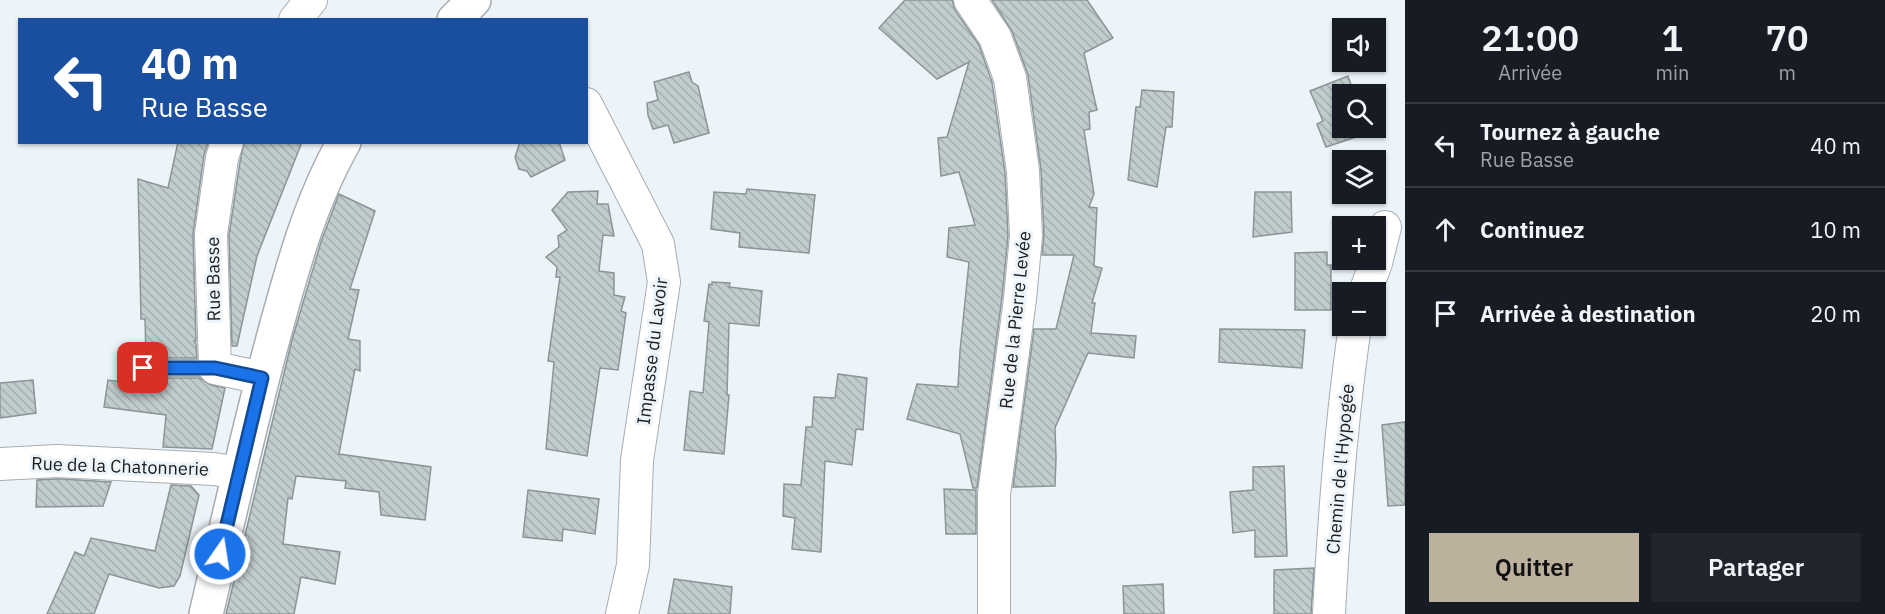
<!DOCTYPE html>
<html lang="fr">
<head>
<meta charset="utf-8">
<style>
	body { margin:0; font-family:"IBM Plex Sans",sans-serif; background:#20242c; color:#f1f3f6; height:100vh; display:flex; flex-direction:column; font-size:22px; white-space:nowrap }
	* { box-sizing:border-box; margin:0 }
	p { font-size:20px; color:#9ea1a6 }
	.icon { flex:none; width:33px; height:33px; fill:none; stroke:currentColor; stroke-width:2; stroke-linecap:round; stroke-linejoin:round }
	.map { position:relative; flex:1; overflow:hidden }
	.drawer { display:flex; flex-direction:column; background:#171b24; width:480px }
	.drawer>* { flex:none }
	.top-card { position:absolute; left:18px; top:18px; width:570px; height:126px; border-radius:0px; box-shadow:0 2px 4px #0004; background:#1a4fa0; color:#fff; overflow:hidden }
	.buttons { position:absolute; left:1332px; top:18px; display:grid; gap:12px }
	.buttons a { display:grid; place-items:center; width:54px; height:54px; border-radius:0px; background:#171b24; box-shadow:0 2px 4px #0004; font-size:30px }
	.pin { position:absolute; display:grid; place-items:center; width:51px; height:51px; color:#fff; margin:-26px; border-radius:12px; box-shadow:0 3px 9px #0006 }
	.me { position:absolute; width:66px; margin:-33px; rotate:13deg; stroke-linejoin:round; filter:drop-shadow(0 0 4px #0008) }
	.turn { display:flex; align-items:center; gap:21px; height:126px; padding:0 24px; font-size:27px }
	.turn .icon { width:78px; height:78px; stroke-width:2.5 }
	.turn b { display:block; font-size:42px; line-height:51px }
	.eta { display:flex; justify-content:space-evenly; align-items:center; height:102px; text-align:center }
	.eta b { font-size:36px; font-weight:600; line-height:42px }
	.action { display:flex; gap:12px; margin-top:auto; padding:12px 24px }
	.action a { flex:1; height:69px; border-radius:0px; background:#bbb19d; color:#111; font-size:24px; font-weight:600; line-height:69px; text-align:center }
	.action a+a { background:#20242c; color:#f1f3f6 }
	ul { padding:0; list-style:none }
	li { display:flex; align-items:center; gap:18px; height:84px; padding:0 24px; border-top:2px solid #363941 }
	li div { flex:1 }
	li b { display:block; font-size:22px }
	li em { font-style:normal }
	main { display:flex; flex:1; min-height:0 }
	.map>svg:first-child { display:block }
	.building { fill:url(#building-back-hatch); stroke:#8b9596; stroke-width:1.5 }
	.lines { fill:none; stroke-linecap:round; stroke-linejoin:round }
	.service-casing { stroke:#a6adb3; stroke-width:18 }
	.minor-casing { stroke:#a6adb3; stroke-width:34 }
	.secondary-casing { stroke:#a6adb3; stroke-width:36 }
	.service { stroke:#fff; stroke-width:15 }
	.minor { stroke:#fff; stroke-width:32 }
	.secondary { stroke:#fff; stroke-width:33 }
	.route-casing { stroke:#114b97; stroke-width:15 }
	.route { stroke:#1a73e8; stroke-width:10 }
	.labels { text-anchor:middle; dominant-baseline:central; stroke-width:6; stroke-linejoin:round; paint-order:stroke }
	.street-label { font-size:18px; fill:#1a1c1e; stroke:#ecf4fa }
</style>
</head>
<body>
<main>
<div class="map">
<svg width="1405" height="614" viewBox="0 0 1405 614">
	<defs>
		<pattern id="building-back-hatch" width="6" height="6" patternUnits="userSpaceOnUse" patternTransform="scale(1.5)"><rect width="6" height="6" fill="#c1cccd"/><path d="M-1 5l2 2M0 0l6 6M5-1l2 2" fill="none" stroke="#a5afb0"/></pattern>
	</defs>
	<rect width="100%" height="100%" fill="#ecf4fa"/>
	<g class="building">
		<path d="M905,0H952L955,10L979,45L992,82L1005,173L1008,236L1002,297L977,488H973L960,434L907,419L917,384L958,387L960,351L969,262L947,257L949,228L975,225L959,172L941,176L938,138L947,137L969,62L937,79L879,28Z"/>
		<path d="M992,0H1087L1113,38L1084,53L1097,110L1089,112L1090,129L1084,130L1094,194L1089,207L1097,208L1094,266L1102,268L1092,303H1095L1091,333L1136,336L1134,358L1088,353L1055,428L1056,458L1055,486L1013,487L1034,329H1056L1074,255H1042L1044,235L1041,170L1028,75L1012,31Z"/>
		<path d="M689,72L692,82L698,86L709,133L674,143L668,125L653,129L648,115L647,103L658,100L654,82Z"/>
		<path d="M1348,76L1354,94H1342V128H1366L1368,133L1326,147L1317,124L1323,121L1310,91Z"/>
		<path d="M1142,90L1174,92L1172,127H1166L1157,187L1128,180L1136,107H1140Z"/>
		<path d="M178,142H208L204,155L193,234L196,341H194L196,344L197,358H146L145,319H141L138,179L168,188Z"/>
		<path d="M244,142H302L257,256L237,346H232L229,235L240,162Z"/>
		<path d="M520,142H559L565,160L531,177L527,171L519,169L515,157Z"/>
		<path d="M747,189L815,195L809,253L739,247L740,233L711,229L714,192L746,194Z"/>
		<path d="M598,191L597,204H608L614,236L603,235L599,271L614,273V295L625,297L621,311L626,313L618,370L600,368L587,456L546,449L554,362L548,361L560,277H556L557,267L546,257L559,247L558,236L567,230L552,210L568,192Z"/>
		<path d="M1255,192H1291L1292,232L1253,237Z"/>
		<path d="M339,194L375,211L350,289L359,290L348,339L360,341V371L355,369L339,454L431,467L425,520L381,515L379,492L345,488L346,481L296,476L292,499L288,498L283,544L340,552L335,584L301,577L294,614H226L292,340L321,242Z"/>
		<path d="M1327,252V265H1331V310H1295V253Z"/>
		<path d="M712,282L730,283L729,287L762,291L759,326L729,323L727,395H729L724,454L684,450L690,391L703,393L709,322L704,321L709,284L712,285Z"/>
		<path d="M1220,329L1305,330L1302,368L1219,362Z"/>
		<path d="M838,374L867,378L863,430L856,429L852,465L825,461L821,552L792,549L795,518L783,516L784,484L801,485L806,427H812L814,397L835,398Z"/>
		<path d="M146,378H200L211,385L225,388L212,449L163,447L166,415L104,407L108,380L146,385Z"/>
		<path d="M33,380L36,413L0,418V383Z"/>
		<path d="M1405,422V505L1388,506L1382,425Z"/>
		<path d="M1284,466L1287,556L1255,557V530L1233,533L1230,492L1253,490V467Z"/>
		<path d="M56,479H61L111,482L103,506L36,507L37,480Z"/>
		<path d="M171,485L191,486L199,495L180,576L174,586L159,588L109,574L94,614H47L75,552L84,556L91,538L155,551Z"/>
		<path d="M944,489L976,490V534H946Z"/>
		<path d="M528,490L599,499L595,534L563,529L562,541L523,537Z"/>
		<path d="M1314,568L1311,614H1274V570Z"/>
		<path d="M674,579L732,587L730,614H668Z"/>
		<path d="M1163,584L1164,614H1124L1123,586Z"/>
	</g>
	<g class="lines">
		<defs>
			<path id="service" d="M143,368H215"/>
			<g id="minor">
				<path d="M970,0L995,37L1010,78L1023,171L1026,236L1020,299L994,494V614"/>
				<path d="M295,20L311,0"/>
				<path d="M586,104L658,244L664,282L637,460L633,565L622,614"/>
				<path d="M227,142L222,158L211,234L215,368L262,378"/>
				<path d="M1365,292L1376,263L1385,227"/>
				<path d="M0,464L57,461L214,469L239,473"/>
				<path d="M1329,614C1334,517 1341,421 1355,326"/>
			</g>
			<g id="secondary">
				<path d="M454,20L474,0"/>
				<path d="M206,614C228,521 249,427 274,335C292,269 310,202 344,142"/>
			</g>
		</defs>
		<use href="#service" class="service-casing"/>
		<use href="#minor" class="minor-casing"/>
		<use href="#secondary" class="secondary-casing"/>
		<use href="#service" class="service"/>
		<use href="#minor" class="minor"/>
		<use href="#secondary" class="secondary"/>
	</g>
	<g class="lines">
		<defs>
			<path id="route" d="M143,368H215L262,378L220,554"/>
		</defs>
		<use href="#route" class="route-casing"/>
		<use href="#route" class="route"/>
	</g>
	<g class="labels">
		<g class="street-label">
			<text transform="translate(213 279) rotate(-91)">Rue Basse</text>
			<text transform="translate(1015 320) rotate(-84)">Rue de la Pierre Levée</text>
			<text transform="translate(652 351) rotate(-83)">Impasse du Lavoir</text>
			<text transform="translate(120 466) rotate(2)">Rue de la Chatonnerie</text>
			<text transform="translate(1340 469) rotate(-85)">Chemin de l'Hypogée</text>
		</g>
	</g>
</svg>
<div class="buttons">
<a><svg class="icon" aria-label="sound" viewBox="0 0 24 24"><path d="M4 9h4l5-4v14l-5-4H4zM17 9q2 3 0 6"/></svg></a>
<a><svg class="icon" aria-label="search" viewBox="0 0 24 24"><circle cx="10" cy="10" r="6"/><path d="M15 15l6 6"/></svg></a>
<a><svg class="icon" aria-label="layers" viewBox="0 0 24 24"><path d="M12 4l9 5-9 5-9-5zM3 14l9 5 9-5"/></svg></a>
<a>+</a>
<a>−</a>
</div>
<div class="pin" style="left:143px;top:368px;background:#d93025"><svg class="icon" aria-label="arrive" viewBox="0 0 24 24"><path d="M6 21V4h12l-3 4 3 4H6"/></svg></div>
<svg class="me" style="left:220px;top:554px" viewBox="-20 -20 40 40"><circle r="17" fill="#1a73e8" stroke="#fff" stroke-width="3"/><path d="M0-11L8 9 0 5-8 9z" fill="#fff"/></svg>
<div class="top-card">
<div class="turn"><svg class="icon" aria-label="left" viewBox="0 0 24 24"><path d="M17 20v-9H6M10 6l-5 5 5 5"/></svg><div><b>40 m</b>Rue Basse</div></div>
</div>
</div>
<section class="drawer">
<div class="eta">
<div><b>21:00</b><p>Arrivée</p></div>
<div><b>1</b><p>min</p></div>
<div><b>70</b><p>m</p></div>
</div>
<ul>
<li><svg class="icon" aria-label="left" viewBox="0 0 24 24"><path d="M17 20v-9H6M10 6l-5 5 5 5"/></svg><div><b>Tournez à gauche</b><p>Rue Basse</p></div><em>40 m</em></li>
<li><svg class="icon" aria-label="ahead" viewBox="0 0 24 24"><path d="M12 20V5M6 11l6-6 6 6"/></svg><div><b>Continuez</b></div><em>10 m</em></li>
<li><svg class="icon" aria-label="arrive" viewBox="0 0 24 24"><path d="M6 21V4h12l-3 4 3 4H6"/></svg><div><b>Arrivée à destination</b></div><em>20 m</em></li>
</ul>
<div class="action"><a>Quitter</a><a>Partager</a></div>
</section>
</main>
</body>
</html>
